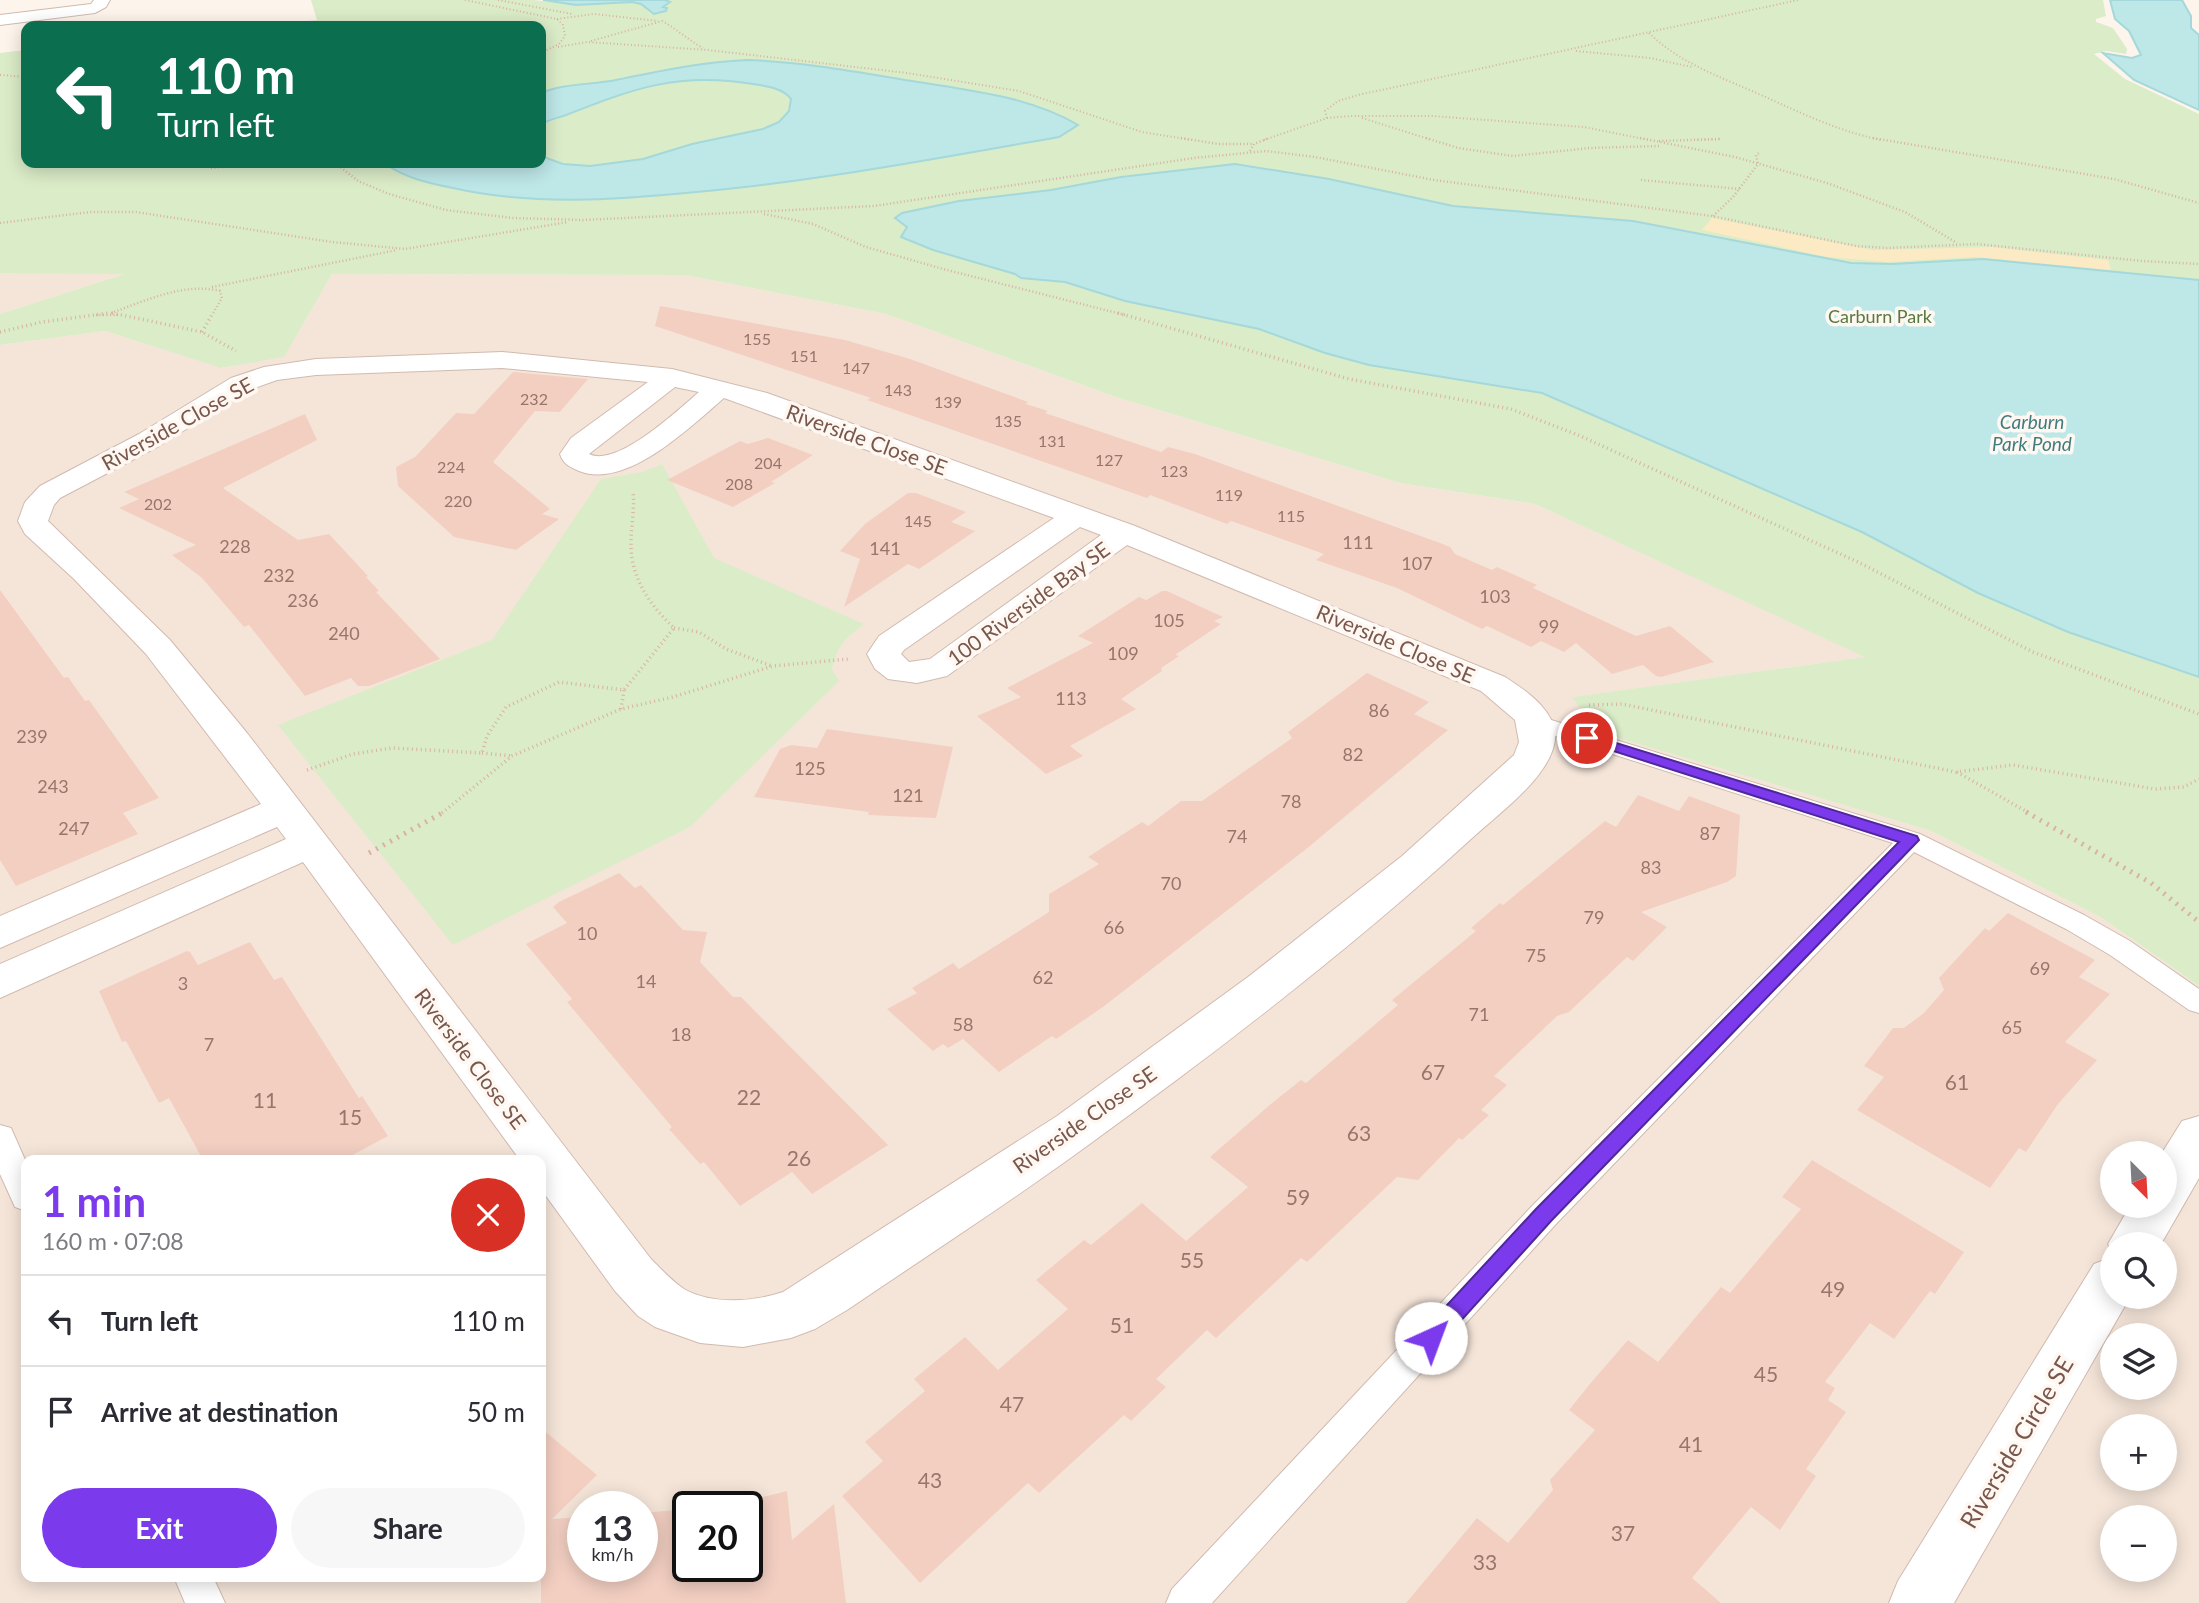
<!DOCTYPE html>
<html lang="en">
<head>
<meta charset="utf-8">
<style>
	body { margin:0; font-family:Lato,sans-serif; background:#f7f7f7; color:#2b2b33; height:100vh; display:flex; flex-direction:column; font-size:26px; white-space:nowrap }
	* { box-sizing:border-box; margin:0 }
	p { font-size:23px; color:#7c7c81 }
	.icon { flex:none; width:38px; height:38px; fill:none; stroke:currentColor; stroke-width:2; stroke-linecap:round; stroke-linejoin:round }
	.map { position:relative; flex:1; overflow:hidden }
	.side { position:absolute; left:21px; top:1155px; width:525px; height:427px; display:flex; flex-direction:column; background:#fff; border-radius:14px; box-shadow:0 4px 18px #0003 }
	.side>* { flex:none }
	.banner { position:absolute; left:21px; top:21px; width:525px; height:147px; border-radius:14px; box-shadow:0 4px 18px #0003; background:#0b6e4f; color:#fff; overflow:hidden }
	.needle { width:46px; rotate:156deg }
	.fabs { position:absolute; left:2100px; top:1141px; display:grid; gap:14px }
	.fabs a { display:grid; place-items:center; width:77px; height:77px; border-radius:50%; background:#fff; box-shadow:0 4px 18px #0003; font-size:35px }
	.speed { position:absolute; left:567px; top:1491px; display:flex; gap:14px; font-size:35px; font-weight:700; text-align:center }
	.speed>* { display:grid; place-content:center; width:91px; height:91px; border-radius:50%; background:#fff; box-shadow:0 4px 18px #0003; line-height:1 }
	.speed small { font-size:18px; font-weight:400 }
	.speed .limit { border:4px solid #111; border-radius:10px; background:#fff; color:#111 }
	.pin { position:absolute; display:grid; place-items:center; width:60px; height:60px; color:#fff; margin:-30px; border:4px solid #fff; border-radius:50%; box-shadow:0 2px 7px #0007 }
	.me { position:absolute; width:77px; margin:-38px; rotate:43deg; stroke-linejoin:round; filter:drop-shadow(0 0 5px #0008) }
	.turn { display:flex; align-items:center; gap:24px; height:147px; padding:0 21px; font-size:32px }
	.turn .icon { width:91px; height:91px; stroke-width:2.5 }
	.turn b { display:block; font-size:49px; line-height:60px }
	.round { display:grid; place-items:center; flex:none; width:74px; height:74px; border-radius:37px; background:#f7f7f7 }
	.headline { display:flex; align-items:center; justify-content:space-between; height:119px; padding:0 21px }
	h1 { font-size:42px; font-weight:700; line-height:52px; color:#7c3aed }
	.button { display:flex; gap:14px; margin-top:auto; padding:14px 21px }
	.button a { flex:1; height:80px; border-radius:42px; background:#7c3aed; color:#fff; font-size:28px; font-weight:700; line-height:80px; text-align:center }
	.button a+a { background:#f7f7f7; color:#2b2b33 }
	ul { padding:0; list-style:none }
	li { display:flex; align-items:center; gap:21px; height:91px; padding:0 21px; border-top:2px solid #e1e1e2 }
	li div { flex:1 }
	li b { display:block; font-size:26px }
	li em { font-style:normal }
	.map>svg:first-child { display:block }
	.residential { fill:#f5e5d9; fill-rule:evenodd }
	.green { fill:#dbecc8 }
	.sand { fill:#fceac5 }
	.water { fill:#bee7e8; stroke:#a4d8da; stroke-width:2 }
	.building { fill:#f3cfc2 }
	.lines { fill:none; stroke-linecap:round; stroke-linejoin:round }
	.lane-casing { stroke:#d1baaf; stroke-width:2 }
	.street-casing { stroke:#d1baaf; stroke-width:2 }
	.path-far3 { stroke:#d9b2a4; stroke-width:2; stroke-dasharray:1 2.5; stroke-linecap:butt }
	.path-far2 { stroke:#d9b2a4; stroke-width:2.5; stroke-dasharray:1 2.5; stroke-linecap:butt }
	.path-far1 { stroke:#d9b2a4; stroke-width:3.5; stroke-dasharray:1 3.5; stroke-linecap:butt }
	.path { stroke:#d9b2a4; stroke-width:5; stroke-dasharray:2 6; stroke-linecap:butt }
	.lane { fill:#fff; fill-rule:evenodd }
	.street { fill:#fff; fill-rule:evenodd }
	.route { fill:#7c3aed; stroke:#51269a; stroke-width:2 }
	.labels { text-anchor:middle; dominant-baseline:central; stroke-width:7; stroke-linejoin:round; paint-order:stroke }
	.far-number-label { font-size:16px; fill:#98756a }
	.far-park-label { font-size:18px; fill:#587a41; stroke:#fff8f2 }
	.number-label { font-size:18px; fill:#98756a }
	.far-water-label { font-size:19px; font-style:italic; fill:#3f7c7e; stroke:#fff8f2 }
	.street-label { font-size:21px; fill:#7a574c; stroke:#fff8f2 }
	.near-number-label { font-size:21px; fill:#98756a }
	.near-street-label { font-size:24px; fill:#7a574c; stroke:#fff8f2 }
</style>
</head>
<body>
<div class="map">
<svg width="2199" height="1603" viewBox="0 0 2199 1603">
	<rect width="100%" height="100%" fill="#fdf4eb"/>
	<g class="residential">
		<path d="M0,273H127L0,314Z"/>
		<path d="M332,274L685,275L886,314L1116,397L1400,483L1535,504L1867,657L1573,697L1599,732L1931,831L2102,918L2199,986V1603H0V345L105,331L222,368L284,356ZM2112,1153H2165V1206H2112ZM26,1160H541V1577H26ZM2112,1244H2165V1297H2112ZM2112,1335H2165V1388H2112ZM2112,1426H2165V1479H2112ZM583,1507H642V1566H583ZM688,1507H747V1566H688ZM2112,1517H2165V1570H2112Z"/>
	</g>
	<g class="green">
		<path d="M311,0H534L576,5L626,0H2103L2106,16L2096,19V22L2113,28L2127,49L2126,54L2106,51L2094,54L2125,79L2199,114V986L2102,918L1931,831L1598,732L1572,697L1865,657L1535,504L1400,483L1116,397L886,314L685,275L332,274L284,357L221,368L105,331L0,345V314L124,274L0,273V53L26,50V163H541V26H259L317,20Z"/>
		<path d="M662,464L714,558L864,624C844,640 838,644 832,669L839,681L690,827L453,945L278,725L492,640L601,479L642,472Z"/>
	</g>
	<path class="sand" d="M1712,218L1873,250L1992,247L2108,260L2111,270L1975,257L1888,262L1827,257L1702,230Z"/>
	<g class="water">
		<path d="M543,0H665L670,2L663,7L667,8L666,11L654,14L641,4L632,2L576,5Z"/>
		<path d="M2110,0H2182L2191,16V28L2199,35V110L2134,80L2103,53L2132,58L2141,55L2129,31L2115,19Z"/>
		<path d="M747,60C803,62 857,72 912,81C967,90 1029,96 1078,125L1059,137C939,158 818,181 696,192C615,200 533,206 453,188C428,183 405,178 384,163H541V156L563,164L590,166L643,159L692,144L763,129L779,122L789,111L791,99C783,88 766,86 753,84C677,72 635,88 566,115C557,118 549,120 541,124V93C565,83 591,85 616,80C660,71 702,62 747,60Z"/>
		<path d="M1235,164L1329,179L1453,206L1633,221L1851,263L1892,264L1983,259L2199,280V677L2068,632L1978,593L1862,532L1542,393L1369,365L1325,353L1259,329L1125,301L1065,282L1021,278L1015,274L933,250L901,237L907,227L895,218L902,213L959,201L1051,190L1121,177Z"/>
	</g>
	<g class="building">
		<path d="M660,306L845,340L910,359L1028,402L1026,404L1048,411L1045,413L1161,452L1168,447L1195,454L1440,543L1450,547L1455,554L1492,570L1497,567L1537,585L1533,588L1636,636L1670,626L1714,662L1661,677L1656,676L1643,665L1612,674L1576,643L1564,652L1541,641L1531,647L1487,626L1482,629L1397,588L1316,560L1324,554L1231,521L1227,524L1150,495L1147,498L867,400L871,398L655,326Z"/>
		<path d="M513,372L588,379L560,412L535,411L493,462L550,509L542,514L559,519L516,550L454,537L398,486L396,467L415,457L456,413L474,414Z"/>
		<path d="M305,414L317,440L223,488L298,540L329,534L368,576L366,577L379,591L376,592L440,659L369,686H358L351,678L305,696L249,625L244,627L202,578L172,555L196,545L119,508L139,499L124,492Z"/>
		<path d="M768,438L813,455L771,482L775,483L733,507L667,480L740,441L748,444Z"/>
		<path d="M908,493H916L966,512L951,522L975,531L919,569L908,564L844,607L860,559L840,551L865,524Z"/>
		<path d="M0,590L64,678L68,677L85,701L89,700L159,798L123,813L138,834L16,886L0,860Z"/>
		<path d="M1162,591H1167L1223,617L1214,621L1221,624L1175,655L1179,656L1161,668L1162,671L1121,699L1136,709L1070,746L1083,756L1046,774L977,716L1021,697L1007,688L1093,643L1078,636L1139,597L1146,600Z"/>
		<path d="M1367,673L1429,702L1414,714L1448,730L1310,846L1103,1007L1056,1039L1052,1036L999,1072L963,1039L948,1048L943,1044L933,1051L887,1009L917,993L912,988L953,963L959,969L1049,912V894L1099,864L1088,857L1142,822L1148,826L1181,801H1202L1292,738L1288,732Z"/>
		<path d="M827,729L953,747L936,818L868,815L869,812L754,797L780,749L791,745L817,748Z"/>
		<path d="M1638,795L1679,811L1689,796L1740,815L1736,876L1727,882L1641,912L1667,927L1633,961L1627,957L1569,1012L1557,1016L1494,1076L1507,1085L1481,1110L1489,1115L1462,1140L1459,1138L1418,1180L1397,1177L1307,1262L1301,1258L1216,1338L1207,1330L1156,1379L1166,1387L1131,1421L1124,1415L1039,1493L1028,1483L920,1583L842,1496L883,1461L865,1442L925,1391L914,1379L965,1337L998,1370L1068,1309L1036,1280L1084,1240L1091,1245L1142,1203L1186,1241L1248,1187L1210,1157L1272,1103L1301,1080L1306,1083L1398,1005L1392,1000L1476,931L1471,928L1500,903L1503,905L1605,821L1616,827Z"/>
		<path d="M619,873L635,888L641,885L683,930L707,932L700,962L733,997H741L888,1145L812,1194L792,1172L740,1206L704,1162L700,1164L669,1129L672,1127L567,1002L572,999L526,944L567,923L553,907L559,902Z"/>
		<path d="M2008,913L2095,960L2079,977L2110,994L2065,1042L2097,1060L2058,1104L2026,1152L2019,1148L1990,1188L1857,1110L1884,1077L1864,1066L1893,1028H1904L1924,1013L1944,990L1939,978L1985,928L1989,931Z"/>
		<path d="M250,942L274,980L282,977L359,1098L362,1096L388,1136L343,1160H203L169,1098L159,1103L126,1041L122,1042L99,991L187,951L190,952L198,965Z"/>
		<path d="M1812,1160L1964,1252L1935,1294L1930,1291L1894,1339L1870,1323L1825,1382L1835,1388L1828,1400L1846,1412L1806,1469L1816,1476L1780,1530L1751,1507L1692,1578L1721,1603H1406L1477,1518L1508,1543L1553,1490L1550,1480L1595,1430L1569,1410L1589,1385L1628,1340L1658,1362L1721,1287L1730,1293L1801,1209L1782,1197Z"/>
		<path d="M541,1428L597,1475L552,1519L583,1517V1566H642V1513L688,1509V1566H747V1507H722L787,1491L792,1540L834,1504L846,1603H541Z"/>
	</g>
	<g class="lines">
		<defs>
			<g id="lane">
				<path d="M1535,715L1920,834L2084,915L2130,941L2199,989V1013L2189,1010L2110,955L2066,929L1914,852L1555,1225L1212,1603H1166L1172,1589L1533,1205L1893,843L1527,727L1523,722L1527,717Z"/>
				<path d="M0,1125L11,1128L26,1162V1211L15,1207L0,1174Z"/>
				<path d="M174,1577H213L225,1603H185Z"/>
			</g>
			<g id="street">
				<path d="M94,0H110L106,7L95,13L0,25V15L91,4Z"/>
				<path d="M502,352L672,369L767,393L1135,526L1505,677C1527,691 1562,715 1554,745C1546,780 1497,815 1471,839C1352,948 1222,1048 1091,1143C1012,1201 928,1255 847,1310L815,1329L791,1338L743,1347L700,1343L655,1327L638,1316L615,1291L541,1189V1160H520L303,862L0,998V964L286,839L277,827L0,948V916L261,804L146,654L74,579L25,534L18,521L25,502L40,486L139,434L231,378L264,367L316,359ZM502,368L648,382L571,438L560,454C563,464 570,467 579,471C627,490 691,426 724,398L1054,518L879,636L867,654L875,669L888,679L917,683L947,676L1127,545L1481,691L1515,720L1519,742L1514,755L1402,856L1248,977L1057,1116L783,1292C754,1302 712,1305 684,1289C672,1281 662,1270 651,1259L247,733L170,640L48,521L54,505L60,498L159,446L249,390L277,380L316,375ZM675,387L699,392C678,410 617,468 589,454ZM1080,527L1101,535L930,659L909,662L901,654L904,650Z"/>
				<path d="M2199,1116V1178L2161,1244H2112V1252L2108,1244L2130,1206H2165V1153H2162L2182,1121Z"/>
				<path d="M2112,1257V1297H2130L1954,1603H1889L1898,1581L2094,1264Z"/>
			</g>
		</defs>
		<use href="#lane" class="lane-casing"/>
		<use href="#street" class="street-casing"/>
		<g class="path-far3">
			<path d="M465,0L557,19L563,25L565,36L559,44L541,53"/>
			<path d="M498,0L572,14"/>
			<path d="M557,19L594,14L658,21"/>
			<path d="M1649,33C1681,64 1721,77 1761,95C1801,113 1838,131 1881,140"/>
			<path d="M591,41L662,21C677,29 688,40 703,48"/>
			<path d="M558,47L587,42L708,50L907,73L1019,91L1142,132L1192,140"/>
			<path d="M1576,51L1650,58L1692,67"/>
			<path d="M0,75L26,77"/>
			<path d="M1327,118L1325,111L1338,101L1358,95L1798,0"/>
			<path d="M1362,118L1432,140"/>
			<path d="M1264,140L1327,118L1351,116H1431L1584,127L1649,140"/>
			<path d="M1694,140L1721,139"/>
		</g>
		<g class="path-far2">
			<path d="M1181,138L1218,144H1254"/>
			<path d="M1426,138L1458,148L1513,156L1590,148L1659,146"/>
			<path d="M1640,138L1735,157L1827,183L1905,212L1957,243"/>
			<path d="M1873,138L2114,179L2199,203"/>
			<path d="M1659,141L1721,139"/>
			<path d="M1250,151L1254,144L1269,138"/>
			<path d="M335,163L358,181L389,194L446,210L513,218L583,220L874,206L1194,158L1266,151L1315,157L1434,180L1712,216L1856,246L1887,248L1977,244L2142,261L2199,264"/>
			<path d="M211,168L264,163"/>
			<path d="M1641,180L1740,189"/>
			<path d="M764,214L813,224L866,247L943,269L1125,315"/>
			<path d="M1713,216L1733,197L1758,164L1756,155L1759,153"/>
			<path d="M0,223L90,212H136L332,242L405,249L568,222"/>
			<path d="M212,287L397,250"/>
			<path d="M111,313C145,301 184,282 220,291L222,298L212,315"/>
			<path d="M96,315H120"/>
		</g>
		<g class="path-far1">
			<path d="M112,313L202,332L236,351"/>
			<path d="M1118,313L1349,379L1511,409L1578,435L1858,562L2033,652L2199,714"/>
			<path d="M0,332L42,322L109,313"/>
			<path d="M202,332L213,313"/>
			<path d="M674,628L699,632L726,649L772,666"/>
			<path d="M1589,705L1622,704L1956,772L2013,765L2155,789L2184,787L2199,779"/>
			<path d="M621,709L624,690"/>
			<path d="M482,753L512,756"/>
			<path d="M307,770L353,754L392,748L482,753L487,736L506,707L559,682L624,690L674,628C649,604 630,577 631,542C631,525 635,509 633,492"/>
			<path d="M1957,772L2029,813"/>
			<path d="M442,813L512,756L621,709L673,697L773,666L849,659"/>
		</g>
		<g class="path">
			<path d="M2026,812L2151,883L2199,922"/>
			<path d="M369,853L444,812"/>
		</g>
		<use href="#lane" class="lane"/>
		<use href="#street" class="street"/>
	</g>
	<path class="route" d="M1587,734L1917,836L1919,840L1551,1221L1439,1345L1431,1348L1423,1345L1419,1338L1423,1331L1536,1209L1899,842L1582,741L1580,738Z"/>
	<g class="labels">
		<g class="far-number-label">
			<text x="757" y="338">155</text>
			<text x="804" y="355">151</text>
			<text x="856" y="367">147</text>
			<text x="898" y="389">143</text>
			<text x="534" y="398">232</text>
			<text x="948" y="401">139</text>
			<text x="1008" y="420">135</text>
			<text x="1052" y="440">131</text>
			<text x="1109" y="459">127</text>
			<text x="768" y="462">204</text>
			<text x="451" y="466">224</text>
			<text x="1174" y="470">123</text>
			<text x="739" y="483">208</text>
			<text x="1229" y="494">119</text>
			<text x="458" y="500">220</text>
			<text x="158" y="503">202</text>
			<text x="1291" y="515">115</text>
			<text x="918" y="520">145</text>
		</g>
		<g class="far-park-label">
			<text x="1880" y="316">Carburn Park</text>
		</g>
		<g class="number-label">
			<text x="1358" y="542">111</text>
			<text x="235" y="546">228</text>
			<text x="885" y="548">141</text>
			<text x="1417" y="563">107</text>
			<text x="279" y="575">232</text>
			<text x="1495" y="596">103</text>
			<text x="303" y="600">236</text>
			<text x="1169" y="620">105</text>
			<text x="1549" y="626">99</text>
			<text x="344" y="633">240</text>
			<text x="1123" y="653">109</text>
			<text x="1071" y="698">113</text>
			<text x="1379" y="710">86</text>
			<text x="32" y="736">239</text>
			<text x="1353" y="754">82</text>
			<text x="810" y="768">125</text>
			<text x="53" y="786">243</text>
			<text x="908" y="795">121</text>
			<text x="1291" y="801">78</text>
			<text x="74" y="828">247</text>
			<text x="1710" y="833">87</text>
			<text x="1237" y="836">74</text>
			<text x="1651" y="867">83</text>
			<text x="1171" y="883">70</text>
			<text x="1594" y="917">79</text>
			<text x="1114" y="927">66</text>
			<text x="587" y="933">10</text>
			<text x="1536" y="955">75</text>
			<text x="2040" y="968">69</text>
			<text x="1043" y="977">62</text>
			<text x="646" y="981">14</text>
			<text x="183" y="983">3</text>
			<text x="1479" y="1014">71</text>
			<text x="963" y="1024">58</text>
			<text x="2012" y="1027">65</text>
			<text x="681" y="1034">18</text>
			<text x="209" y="1044">7</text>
		</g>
		<g class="far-water-label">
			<text x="2032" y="421">Carburn<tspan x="2032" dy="22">Park Pond</tspan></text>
		</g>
		<g class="street-label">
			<text transform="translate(177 423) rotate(-29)">Riverside Close SE</text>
			<text transform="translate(867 439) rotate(20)">Riverside Close SE</text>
			<text transform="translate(1028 603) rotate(-36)">100 Riverside Bay SE</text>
			<text transform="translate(1396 643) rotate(23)">Riverside Close SE</text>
			<text transform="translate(471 1058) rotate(53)">Riverside Close SE</text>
			<text transform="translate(1084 1119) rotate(-35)">Riverside Close SE</text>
		</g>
		<g class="near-number-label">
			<text x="1433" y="1071">67</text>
			<text x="1957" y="1081">61</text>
			<text x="749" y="1096">22</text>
			<text x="265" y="1099">11</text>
			<text x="350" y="1116">15</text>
			<text x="1359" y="1132">63</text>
			<text x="799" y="1157">26</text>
			<text x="1298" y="1196">59</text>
			<text x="1192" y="1259">55</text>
			<text x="1833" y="1288">49</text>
			<text x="1122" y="1324">51</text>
			<text x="1766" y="1373">45</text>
			<text x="1012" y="1403">47</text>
			<text x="1691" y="1443">41</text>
			<text x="930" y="1479">43</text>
			<text x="1623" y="1532">37</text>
			<text x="1485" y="1561">33</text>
		</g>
		<g class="near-street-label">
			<text transform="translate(2016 1442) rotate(-59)">Riverside Circle SE</text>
		</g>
	</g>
</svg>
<div class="fabs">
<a><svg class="needle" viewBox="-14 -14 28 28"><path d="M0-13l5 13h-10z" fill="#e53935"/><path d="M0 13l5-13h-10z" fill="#7c7c81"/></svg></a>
<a><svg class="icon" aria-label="search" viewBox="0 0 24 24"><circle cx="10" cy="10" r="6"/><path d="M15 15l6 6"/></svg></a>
<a><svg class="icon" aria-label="layers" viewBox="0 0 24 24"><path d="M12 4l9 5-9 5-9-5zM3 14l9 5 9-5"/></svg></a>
<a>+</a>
<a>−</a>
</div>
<div class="speed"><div>13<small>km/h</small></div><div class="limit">20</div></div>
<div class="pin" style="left:1587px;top:738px;background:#d93025"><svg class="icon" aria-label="arrive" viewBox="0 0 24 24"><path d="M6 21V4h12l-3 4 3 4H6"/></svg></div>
<svg class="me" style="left:1431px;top:1338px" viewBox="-20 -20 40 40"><circle r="19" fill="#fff"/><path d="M0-13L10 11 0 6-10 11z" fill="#7c3aed"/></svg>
<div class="banner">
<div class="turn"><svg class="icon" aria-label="left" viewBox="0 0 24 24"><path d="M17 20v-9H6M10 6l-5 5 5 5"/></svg><div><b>110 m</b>Turn left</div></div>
</div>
<section class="side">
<div class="headline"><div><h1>1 min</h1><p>160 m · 07:08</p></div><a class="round" style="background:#d93025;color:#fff"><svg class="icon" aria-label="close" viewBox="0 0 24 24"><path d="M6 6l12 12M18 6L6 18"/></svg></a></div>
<ul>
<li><svg class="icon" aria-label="left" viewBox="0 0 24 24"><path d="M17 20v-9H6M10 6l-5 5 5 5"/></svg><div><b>Turn left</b></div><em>110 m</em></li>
<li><svg class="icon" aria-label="arrive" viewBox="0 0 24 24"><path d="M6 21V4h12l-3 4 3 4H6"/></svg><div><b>Arrive at destination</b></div><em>50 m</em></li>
</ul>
<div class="button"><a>Exit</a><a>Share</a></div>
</section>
</div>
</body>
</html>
